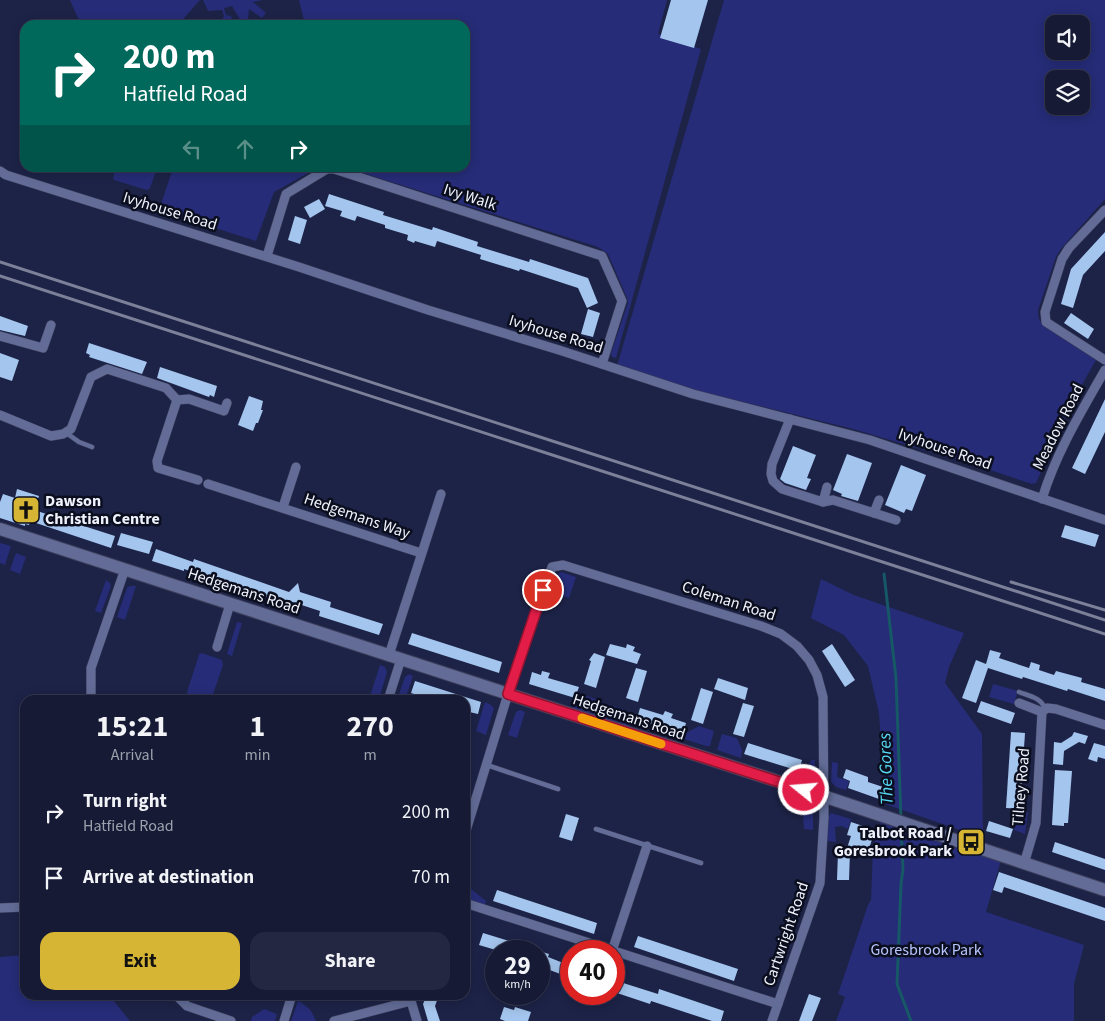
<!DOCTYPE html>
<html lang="en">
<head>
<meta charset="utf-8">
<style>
	body { margin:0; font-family:"Source Sans 3",sans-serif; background:#232741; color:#f1f3f6; height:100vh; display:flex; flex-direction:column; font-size:19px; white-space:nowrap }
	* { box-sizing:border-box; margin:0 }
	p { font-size:16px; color:#9ea1ad }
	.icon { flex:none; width:28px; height:28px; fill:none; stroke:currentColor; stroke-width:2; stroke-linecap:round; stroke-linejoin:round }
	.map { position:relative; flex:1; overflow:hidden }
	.side { position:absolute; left:20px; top:695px; width:450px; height:305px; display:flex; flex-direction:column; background:#161a35; border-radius:15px; box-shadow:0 2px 12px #0003,0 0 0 1px #353850 }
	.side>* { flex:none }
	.top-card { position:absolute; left:20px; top:20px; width:450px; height:152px; border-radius:15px; box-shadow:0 2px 12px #0003,0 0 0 1px #353850; background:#00695c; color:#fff; overflow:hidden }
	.fabs { position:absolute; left:1045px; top:15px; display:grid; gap:10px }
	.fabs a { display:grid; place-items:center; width:45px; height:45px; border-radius:10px; background:#161a35; box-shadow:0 2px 12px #0003,0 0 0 1px #353850; font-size:25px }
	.speed { position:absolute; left:485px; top:940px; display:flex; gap:10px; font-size:25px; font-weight:700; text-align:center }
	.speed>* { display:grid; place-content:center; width:65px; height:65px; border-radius:50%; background:#161a35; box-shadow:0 2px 12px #0003,0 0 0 1px #353850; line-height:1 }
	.speed small { font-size:12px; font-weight:400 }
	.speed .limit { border:8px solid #d22; background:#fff; color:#111 }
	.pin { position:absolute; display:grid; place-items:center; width:42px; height:42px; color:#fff; margin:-21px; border:2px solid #fff; border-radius:50%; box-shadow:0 1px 5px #0007 }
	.me { position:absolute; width:55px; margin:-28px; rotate:287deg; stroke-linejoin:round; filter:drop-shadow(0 0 4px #0008) }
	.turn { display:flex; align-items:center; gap:18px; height:105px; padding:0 20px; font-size:22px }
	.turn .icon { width:65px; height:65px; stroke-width:2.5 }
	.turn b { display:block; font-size:35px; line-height:42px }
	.lanes { display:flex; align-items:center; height:48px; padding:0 20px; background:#0003; justify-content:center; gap:25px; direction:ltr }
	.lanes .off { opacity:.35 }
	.eta { display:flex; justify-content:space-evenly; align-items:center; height:85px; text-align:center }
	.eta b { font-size:30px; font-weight:700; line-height:35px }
	.button { display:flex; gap:10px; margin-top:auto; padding:10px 20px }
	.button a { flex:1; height:58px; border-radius:15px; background:#d6b534; color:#111; font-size:20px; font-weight:700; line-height:58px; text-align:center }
	.button a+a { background:#232741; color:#f1f3f6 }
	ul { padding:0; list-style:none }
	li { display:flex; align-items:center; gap:15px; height:65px; padding:0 20px }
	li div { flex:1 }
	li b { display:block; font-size:19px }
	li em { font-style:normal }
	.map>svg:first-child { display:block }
	.green { fill:#262c77; fill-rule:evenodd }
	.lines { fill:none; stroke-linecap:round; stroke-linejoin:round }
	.stream { stroke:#165866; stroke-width:3 }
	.building { fill:#a4c5ed }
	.lane-casing { stroke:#3b3d5a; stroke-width:5.5 }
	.street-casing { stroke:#3b3d5a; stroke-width:10 }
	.secondary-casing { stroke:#3b3d5a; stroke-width:14 }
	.lane { stroke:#626c96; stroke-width:4.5 }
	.street { stroke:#626c96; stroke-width:9 }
	.secondary { stroke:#626c96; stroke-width:12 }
	.rail { stroke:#7c8098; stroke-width:3 }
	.route-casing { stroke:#92132f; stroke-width:12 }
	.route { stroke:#e11d48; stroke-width:9 }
	.slow { stroke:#f59e0b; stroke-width:9 }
	.labels { text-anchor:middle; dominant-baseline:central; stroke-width:5; stroke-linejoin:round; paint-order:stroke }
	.street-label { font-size:16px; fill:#eff2fb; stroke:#0b0e1e }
	.poi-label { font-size:16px; font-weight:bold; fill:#eff2fb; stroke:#0b0e1e; text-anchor:start }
	.park-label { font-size:16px; fill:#b7c5fc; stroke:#0b0e1e }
	.water-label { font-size:18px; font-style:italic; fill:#58daf5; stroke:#0b0e1e }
</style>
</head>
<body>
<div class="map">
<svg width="1105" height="1021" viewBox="0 0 1105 1021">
	<rect width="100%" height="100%" fill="#1d2347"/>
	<g class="green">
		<path d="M70,0H200L184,18V25H81Z"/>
		<path d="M203,0H263L253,2L266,13L262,18L249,9L248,20L242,23L232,6L224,8L226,15L231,16L233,21L231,25H223L221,21L224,16L222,10L208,11Z"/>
		<path d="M299,0H667L658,34L701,49L616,358L612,357L611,353L628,303L627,298L608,254L598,247L347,168H465V25H305Z"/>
		<path d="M724,0H1105V199L1060,250L1056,257L1038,310C1038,318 1039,321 1045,327L1096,360L1074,399L1036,483L1032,484L975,465L853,429L695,390L617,366ZM1054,24H1081V51H1054ZM1054,79H1081V106H1054Z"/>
		<path d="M116,168H157L150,188L147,190L114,180L113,178Z"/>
		<path d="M173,168H317L274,192L256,241L159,210Z"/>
		<path d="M0,543L11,546L5,565L0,563Z"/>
		<path d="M16,553L26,557L20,574L10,570Z"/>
		<path d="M561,572L576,577L569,598L550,592L556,576Z"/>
		<path d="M821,579L854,595L964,633L949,667L945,683L982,734L983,838L885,804L879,713L868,666L844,635L811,618Z"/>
		<path d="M106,580L110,583L111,586L101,613L95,611Z"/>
		<path d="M130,586H136L125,620L117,617L127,588Z"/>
		<path d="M237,622L242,623L232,656L227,654Z"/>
		<path d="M202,653L222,660L223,665L212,697L208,700H201L188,695L187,692L198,658L199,654Z"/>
		<path d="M380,665L385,667L387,672L379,699L370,696Z"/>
		<path d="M409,674L413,676L405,700H397L405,677Z"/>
		<path d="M993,684L1018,691L1014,704L989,697Z"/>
		<path d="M587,696L603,702L599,716L593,717L572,710L576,701Z"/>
		<path d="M485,702L491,705L494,708L486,735L476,731Z"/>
		<path d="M607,704L623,709L631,722L629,728L605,720Z"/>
		<path d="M520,710L525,712L517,738L508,735L516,712Z"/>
		<path d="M699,726L714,731L710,746H706L684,739L686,733Z"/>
		<path d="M722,734L737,738L742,750L741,758L717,750Z"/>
		<path d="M811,760H815V776L813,780L800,776L802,767H808Z"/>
		<path d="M832,762L838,763L837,777L849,781L846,790L836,787L831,782Z"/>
		<path d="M801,802L813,808V830L804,829L803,814L798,811Z"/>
		<path d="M1019,811L1028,812L1025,834L1014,830Z"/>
		<path d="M831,813L851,819L848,829L841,826L835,827L836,842L827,841L829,816Z"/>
		<path d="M881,821L1001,860L986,912L1084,945L1074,984V1021H836L845,997L838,994L868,905L871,900L873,848Z"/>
		<path d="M465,865L471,867L468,878L470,888L486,901L484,907L465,901Z"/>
		<path d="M25,955V995H109L130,1021H0V957Z"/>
		<path d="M298,1001C308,1006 312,1011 316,1021H291Z"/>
		<path d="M264,1009L277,1014L275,1021H251L252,1017Z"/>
	</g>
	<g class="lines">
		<g class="stream">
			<path d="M884,574L896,678L901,820"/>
			<path d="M901,826L903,869L901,884L897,984L911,1021"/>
		</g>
	</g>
	<g class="building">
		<path d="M671,0H708L694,48L660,38Z"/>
		<path d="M329,194L384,212L383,215L432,230L433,227L478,242L477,246L529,262L530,259L588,278L598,303L587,308L578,288L520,269L519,271L480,259L481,255L437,241L435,247L415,241L414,243L407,240L408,235L385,228V225L357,216L355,221L340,216L342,211L325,206Z"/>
		<path d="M319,199L325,209L310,218L304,207Z"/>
		<path d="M295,216L307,220L300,244L288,240Z"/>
		<path d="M1105,232V251L1083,275L1073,308L1061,304L1071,269Z"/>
		<path d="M588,309L600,313L593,337L581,334Z"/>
		<path d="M1071,313L1094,329L1088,339L1064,323Z"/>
		<path d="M0,316L28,326L25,336L0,330Z"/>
		<path d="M89,343L147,362L142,374L89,357L90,355L86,353Z"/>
		<path d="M0,353L19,360L12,381L0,377Z"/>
		<path d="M160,367L217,386L214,397L210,395L209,397L157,378Z"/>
		<path d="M249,396L263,401L261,410H263L258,423H256L253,431L238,425Z"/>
		<path d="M1105,399V432L1085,474L1072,468Z"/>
		<path d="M793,446L816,455L807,478L811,479L806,490L785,483L780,479Z"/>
		<path d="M847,454L872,463L858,501L841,496L842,494L833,490Z"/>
		<path d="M901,465L926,475L912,511L906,509L904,513L885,505Z"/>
		<path d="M17,489L39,496L34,510L115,536L111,548L30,521L29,525L25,524V526L0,518V502L3,494L15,498Z"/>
		<path d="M1065,525L1099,535L1095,547L1061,537Z"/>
		<path d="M121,533L153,542L149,554L117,545Z"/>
		<path d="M156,549L193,562L194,559L289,592L298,583L300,592L331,602L330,607L383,624L379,635L319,616L320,611L283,599L282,602L184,569V571L152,561Z"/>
		<path d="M412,633L502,662L499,673L408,644Z"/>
		<path d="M610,644L626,648L627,644L635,647L633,651L641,654L637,664L606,655Z"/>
		<path d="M832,644L855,680L845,687L822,651Z"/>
		<path d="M990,650L1001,653L999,658L1029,668L1031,662L1040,665L1039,670L1054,675L1056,671L1082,678L1081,682L1105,689V701L1068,689L1067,691L1023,677L1022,679L988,668L976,703L962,698L976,660L986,664Z"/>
		<path d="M594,653L605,657L596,688L584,684L591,661L589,660Z"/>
		<path d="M636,668L647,671L638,702L626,698Z"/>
		<path d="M542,671L550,673L548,678L579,687L575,698L529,684L532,672L541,675Z"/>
		<path d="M718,678L748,688L745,700L714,689Z"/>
		<path d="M415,681L481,702L478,714L465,711V700H432L411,693Z"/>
		<path d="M701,688L713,692L703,724L691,720Z"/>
		<path d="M981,701L1015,713L1011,724L977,712Z"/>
		<path d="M743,703L754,706L744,737L733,734Z"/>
		<path d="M640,708L663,715L665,711L673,714L671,718L686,723L683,734L637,719Z"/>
		<path d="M1011,732L1025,733L1020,809L1006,808Z"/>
		<path d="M1074,732L1088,736L1085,744L1079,742L1064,751L1063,765L1053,764L1054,742L1061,743L1072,736Z"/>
		<path d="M748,743L802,760L799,771L744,754Z"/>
		<path d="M1094,743L1105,746V759L1098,757L1097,762L1088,759Z"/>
		<path d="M846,769L868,777V782L883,787L879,799L848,788L850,781L843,778Z"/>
		<path d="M1055,770L1072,771L1068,823H1064V826L1052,825Z"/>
		<path d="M566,814L579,818L572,841L559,837Z"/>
		<path d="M989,821L1013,829L1010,838L986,831Z"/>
		<path d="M851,822L875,830L867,855L847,848L851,836L847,835Z"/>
		<path d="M1055,842L1105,859V870L1052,852Z"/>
		<path d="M838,852H850L849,880H837Z"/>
		<path d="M999,872L1105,908V921L1004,887L1002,893L993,890Z"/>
		<path d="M497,890L597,923L594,934L493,901Z"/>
		<path d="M483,933L535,949V951H499L479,945Z"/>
		<path d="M638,936L738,969L734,981L634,947Z"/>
		<path d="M539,951L549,954L548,957L571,966V978L547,969L548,967L539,964Z"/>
		<path d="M620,982L658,994L659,989L724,1011L721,1021H712L651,1001L650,1004L617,993Z"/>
		<path d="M809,994L821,998L812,1021H799Z"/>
		<path d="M427,995H439L435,1006L440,1021H428L423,1004Z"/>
		<path d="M504,1007L514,1010L515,1007L518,1008L531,1012L528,1021H505L500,1019Z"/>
	</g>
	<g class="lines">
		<defs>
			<g id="lane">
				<path d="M65,432L79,442L92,447"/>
				<path d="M1019,692C1029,696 1042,698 1045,709"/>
				<path d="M487,765L558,789"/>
				<path d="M596,829L701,863"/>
				<path d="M595,1002L598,994"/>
			</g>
			<g id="street">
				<path d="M0,171L6,175L299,267L428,310L559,350L693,394L870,440L1105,520"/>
				<path d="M1105,210L1069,248L1062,259L1045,312L1046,322L1105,360"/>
				<path d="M267,256L286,194L327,169H334L602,256L622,301L602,364"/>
				<path d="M0,336L43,348L51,325"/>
				<path d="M177,400L189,399L224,411L227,403"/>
				<path d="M0,415L51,436L63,434L71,429L91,377L107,369L166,388L177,400L157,461L158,468L198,480"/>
				<path d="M790,419L772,464L771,474L773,481L782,489L823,502L827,487"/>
				<path d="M208,484L421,553"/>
				<path d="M1042,499C1056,453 1081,412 1105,370"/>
				<path d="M823,502L833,500L896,520"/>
				<path d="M283,507L296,467"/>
				<path d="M874,513L879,500"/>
				<path d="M217,647L230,604"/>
				<path d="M389,655L441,494"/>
				<path d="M91,700V668L125,569"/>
				<path d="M388,700L401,659"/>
				<path d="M1019,703L1042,712"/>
				<path d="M465,834L508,694L552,567L563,565L761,626L781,634L797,646L809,660L817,675L823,697L824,818L820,883L772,1021"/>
				<path d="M1024,864L1036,823L1042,712L1047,708L1056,709L1105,725"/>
				<path d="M465,903L614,951"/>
				<path d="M0,908L25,907"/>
				<path d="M612,951L647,846"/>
				<path d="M614,951L778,1004"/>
				<path d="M176,995L187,1006L231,1021"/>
				<path d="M412,995L411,1001L417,1021"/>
				<path d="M284,1021L292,995"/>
				<path d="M334,1021L411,1001"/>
			</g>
			<path id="secondary" d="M0,529L823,796L1105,890"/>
		</defs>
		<use href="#lane" class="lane-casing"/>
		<use href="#street" class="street-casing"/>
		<use href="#secondary" class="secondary-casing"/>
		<use href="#lane" class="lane"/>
		<use href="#street" class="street"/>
		<use href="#secondary" class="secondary"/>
		<g class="rail">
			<path d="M0,262L1105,620"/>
			<path d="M0,276L1105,634"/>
			<path d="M1011,582L1105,610"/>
		</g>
	</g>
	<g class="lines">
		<defs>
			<path id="route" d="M543,590L508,694L804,790"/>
		</defs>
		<use href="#route" class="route-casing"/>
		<use href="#route" class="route"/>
		<path class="slow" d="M582,718L661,744"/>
	</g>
	<defs>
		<symbol id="church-square" viewBox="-11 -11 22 22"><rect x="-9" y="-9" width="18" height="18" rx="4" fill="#d6b534" stroke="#0b0e1e"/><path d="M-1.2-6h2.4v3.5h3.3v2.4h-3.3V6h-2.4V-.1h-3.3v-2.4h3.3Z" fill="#111"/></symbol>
		<symbol id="bus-square" viewBox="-11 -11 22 22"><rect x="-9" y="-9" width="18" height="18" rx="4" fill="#d6b534" stroke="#0b0e1e"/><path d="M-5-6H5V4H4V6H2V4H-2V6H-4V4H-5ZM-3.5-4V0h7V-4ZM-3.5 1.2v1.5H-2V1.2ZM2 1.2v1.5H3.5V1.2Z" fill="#111"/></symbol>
	</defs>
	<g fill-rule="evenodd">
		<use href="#church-square" x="10" y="494" width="32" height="32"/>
		<use href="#bus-square" x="955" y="826" width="32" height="32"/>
	</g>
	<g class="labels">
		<g class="street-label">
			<text transform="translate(470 197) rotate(18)">Ivy Walk</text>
			<text transform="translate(170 211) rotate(17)">Ivyhouse Road</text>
			<text transform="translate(556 334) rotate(17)">Ivyhouse Road</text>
			<text transform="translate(1058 427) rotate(-63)">Meadow Road</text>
			<text transform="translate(945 449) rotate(19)">Ivyhouse Road</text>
			<text transform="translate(357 516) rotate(19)">Hedgemans Way</text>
			<text transform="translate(244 591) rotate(18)">Hedgemans Road</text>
			<text transform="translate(729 601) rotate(18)">Coleman Road</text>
			<text transform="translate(629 717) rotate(18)">Hedgemans Road</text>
			<text transform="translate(1021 787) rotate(-85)">Tilney Road</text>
			<text transform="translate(786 934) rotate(-71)">Cartwright Road</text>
		</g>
		<g class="poi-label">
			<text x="45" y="501">Dawson<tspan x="45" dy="18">Christian Centre</tspan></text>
			<text x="952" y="833" text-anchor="end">Talbot Road /<tspan x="952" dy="18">Goresbrook Park</tspan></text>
		</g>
		<g class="park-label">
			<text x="926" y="950">Goresbrook Park</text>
		</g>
		<g class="water-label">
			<text transform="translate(886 769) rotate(-92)">The Gores</text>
		</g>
	</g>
</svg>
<div class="fabs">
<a><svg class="icon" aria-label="sound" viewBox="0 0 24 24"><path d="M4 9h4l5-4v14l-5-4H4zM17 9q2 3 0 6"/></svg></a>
<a><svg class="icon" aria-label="layers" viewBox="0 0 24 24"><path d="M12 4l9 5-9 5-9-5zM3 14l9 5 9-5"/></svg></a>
</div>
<div class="speed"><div>29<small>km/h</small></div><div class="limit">40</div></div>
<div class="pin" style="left:543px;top:590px;background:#d93025"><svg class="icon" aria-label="arrive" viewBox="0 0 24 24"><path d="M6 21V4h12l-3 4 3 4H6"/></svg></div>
<svg class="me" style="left:804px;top:790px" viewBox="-20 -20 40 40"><circle r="17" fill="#e11d48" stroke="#fff" stroke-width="3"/><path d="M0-11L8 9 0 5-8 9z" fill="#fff"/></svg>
<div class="top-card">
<div class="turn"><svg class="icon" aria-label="right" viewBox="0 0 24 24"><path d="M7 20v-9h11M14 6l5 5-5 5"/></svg><div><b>200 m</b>Hatfield Road</div></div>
<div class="lanes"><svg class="icon off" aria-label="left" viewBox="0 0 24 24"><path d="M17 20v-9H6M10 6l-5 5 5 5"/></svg><svg class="icon off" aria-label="ahead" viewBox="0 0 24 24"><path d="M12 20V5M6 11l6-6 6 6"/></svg><svg class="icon" aria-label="right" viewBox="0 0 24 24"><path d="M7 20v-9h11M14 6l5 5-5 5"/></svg></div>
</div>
<section class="side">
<div class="eta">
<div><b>15:21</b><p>Arrival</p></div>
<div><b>1</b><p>min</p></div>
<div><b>270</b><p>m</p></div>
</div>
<ul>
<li><svg class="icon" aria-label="right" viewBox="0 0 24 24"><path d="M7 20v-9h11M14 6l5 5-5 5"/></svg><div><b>Turn right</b><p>Hatfield Road</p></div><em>200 m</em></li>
<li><svg class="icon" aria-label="arrive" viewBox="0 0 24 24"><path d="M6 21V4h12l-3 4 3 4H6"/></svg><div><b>Arrive at destination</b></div><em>70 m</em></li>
</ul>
<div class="button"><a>Exit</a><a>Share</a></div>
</section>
</div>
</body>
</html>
